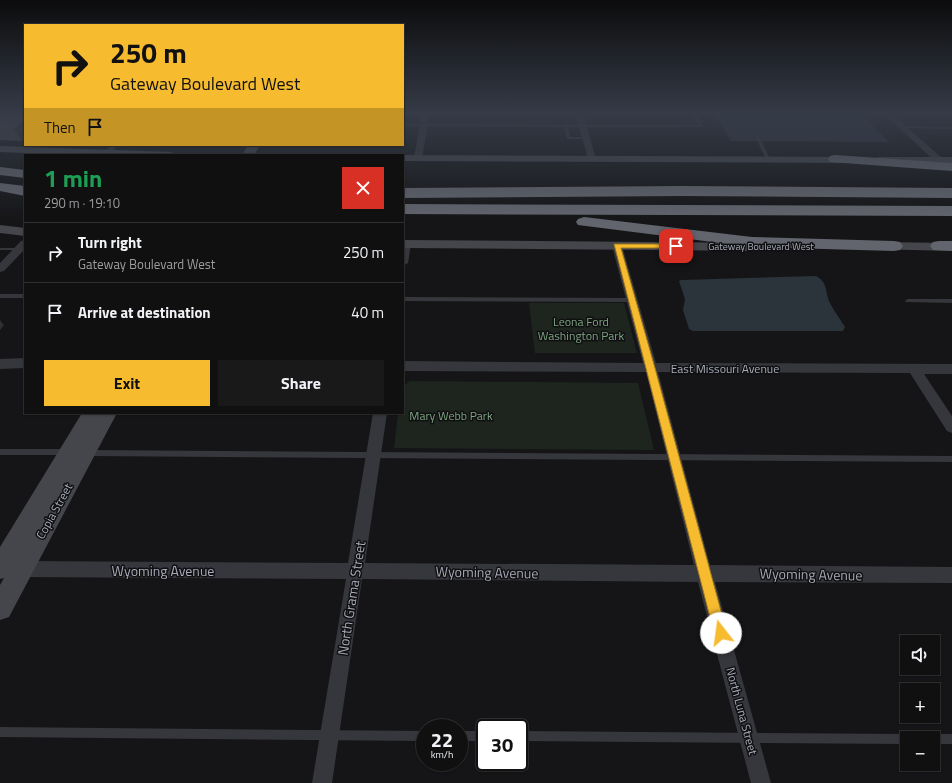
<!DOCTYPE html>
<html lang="en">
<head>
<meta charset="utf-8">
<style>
	body { margin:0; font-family:"Titillium Web",sans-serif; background:#19191a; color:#f1f3f6; height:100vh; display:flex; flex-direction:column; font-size:15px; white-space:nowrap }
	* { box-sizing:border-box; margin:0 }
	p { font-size:13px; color:#9c9d9f }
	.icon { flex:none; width:22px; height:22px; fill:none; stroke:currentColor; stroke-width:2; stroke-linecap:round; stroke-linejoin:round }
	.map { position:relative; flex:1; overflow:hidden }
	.details { position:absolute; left:24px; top:154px; width:380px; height:260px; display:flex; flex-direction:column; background:#101011; border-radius:0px; box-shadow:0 1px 3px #0004,0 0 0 1px #303031 }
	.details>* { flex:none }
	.top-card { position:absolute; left:24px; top:24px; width:380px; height:122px; border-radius:0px; box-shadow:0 1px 3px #0004,0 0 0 1px #303031; background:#f6bb2f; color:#111; overflow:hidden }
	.fabs { position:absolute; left:900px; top:635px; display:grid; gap:8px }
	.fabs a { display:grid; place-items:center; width:40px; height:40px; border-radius:0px; background:#101011; box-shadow:0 1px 3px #0004,0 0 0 1px #303031; font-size:20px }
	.speed { position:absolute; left:416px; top:719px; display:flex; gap:8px; font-size:20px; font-weight:700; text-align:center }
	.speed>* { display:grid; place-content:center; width:52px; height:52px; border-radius:50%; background:#101011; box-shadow:0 1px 3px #0004,0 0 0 1px #303031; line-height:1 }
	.speed small { font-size:10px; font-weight:400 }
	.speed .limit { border:2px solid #111; border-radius:6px; background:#fff; color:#111 }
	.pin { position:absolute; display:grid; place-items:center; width:34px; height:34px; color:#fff; margin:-17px; border-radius:8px; box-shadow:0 2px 6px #0006 }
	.me { position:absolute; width:44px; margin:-22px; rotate:345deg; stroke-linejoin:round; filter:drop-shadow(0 0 3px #0008) }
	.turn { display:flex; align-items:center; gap:14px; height:84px; padding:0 20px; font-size:18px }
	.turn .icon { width:52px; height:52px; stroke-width:2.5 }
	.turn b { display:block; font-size:28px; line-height:34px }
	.then { display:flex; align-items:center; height:38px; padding:0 20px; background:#0003; gap:8px; font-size:15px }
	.round { display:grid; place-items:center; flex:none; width:42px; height:42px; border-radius:0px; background:#19191a }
	.overview { display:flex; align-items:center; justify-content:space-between; height:68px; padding:0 20px }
	h1 { font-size:24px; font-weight:700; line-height:30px; color:#1e9e55 }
	.button { display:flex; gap:8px; margin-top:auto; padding:8px 20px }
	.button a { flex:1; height:46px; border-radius:0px; background:#f6bb2f; color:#111; font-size:16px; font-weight:700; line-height:46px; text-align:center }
	.button a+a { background:#19191a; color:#f1f3f6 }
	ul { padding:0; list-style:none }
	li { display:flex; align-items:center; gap:12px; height:60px; padding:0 20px; border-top:1px solid #303031 }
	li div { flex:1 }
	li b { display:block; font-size:15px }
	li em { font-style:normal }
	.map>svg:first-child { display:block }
	.green { fill:#1d251e }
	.water { fill:#2b333b }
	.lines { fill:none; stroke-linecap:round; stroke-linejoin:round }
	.service { fill:#36373c; fill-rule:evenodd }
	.minor { fill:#36373c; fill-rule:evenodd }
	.secondary { fill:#44464c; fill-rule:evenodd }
	.motorway { fill:#62656d; fill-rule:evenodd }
	.wall { fill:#46474c }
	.shaded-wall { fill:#2e2f32 }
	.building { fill:#515258; stroke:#5e6067 }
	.route { fill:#f6bb2f; stroke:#a07a1f }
	.labels { text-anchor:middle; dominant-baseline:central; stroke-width:3; stroke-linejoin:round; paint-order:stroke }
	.far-street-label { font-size:10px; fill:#a7abb8; stroke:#101012 }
	.park-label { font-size:12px; fill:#7da381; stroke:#101012 }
	.street-label { font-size:12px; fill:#a7abb8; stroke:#101012 }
	.near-street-label { font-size:14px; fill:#a7abb8; stroke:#101012 }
</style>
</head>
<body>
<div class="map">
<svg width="952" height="783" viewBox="0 0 952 783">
	<rect width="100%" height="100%" fill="#151517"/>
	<g class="green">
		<path d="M529,303H624L637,353H535Z"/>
		<path d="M410,381L638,383L654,450L394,448L398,413H403V386Z"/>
	</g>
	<g class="water">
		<path d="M714,113H860L889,142L731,141Z"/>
		<path d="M816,276C828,282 825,292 830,303C834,311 840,319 845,327L843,331H693L689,329L683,310L685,299L679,281L681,280Z"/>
	</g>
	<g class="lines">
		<g class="service">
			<path d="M691,113H695L703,126L702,127H568L570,137H587V139H567L564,127L403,126V124L699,125Z"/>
			<path d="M902,126L952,127V129L903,128L901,127Z"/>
			<path d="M755,133L758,134L770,159L769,160L766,159L754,134Z"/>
			<path d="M32,145H37L25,152L22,151Z"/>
			<path d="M0,248H19L21,249L19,250H0Z"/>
			<rect x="0" y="294" width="25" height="4"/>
			<path d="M403,297L632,298L635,300L632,302L403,301Z"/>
			<path d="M908,299H952V303L906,302L905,301Z"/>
			<path d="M0,449H65L67,450L68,452L67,454L65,455H0Z"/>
			<path d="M88,450L952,456V462L88,456L86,455L85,453L86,451Z"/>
			<path d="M0,727L425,731V741L0,737Z"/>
			<rect x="459" y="731" width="26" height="10"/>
			<path d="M519,731L907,734L910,736L911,738H907V744L519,741Z"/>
			<path d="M933,734H952V744H933V738H929L930,736Z"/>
		</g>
		<g class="minor">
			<path d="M422,113H430L422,158L418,160L414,158Z"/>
			<path d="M575,113H583L596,159L595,161H589L588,159Z"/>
			<path d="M883,113H891L942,158V162H936Z"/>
			<path d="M110,145H118L110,155H103Z"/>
			<path d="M25,240V249L4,271L0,272V263L21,241Z"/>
			<path d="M406,241L411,244L408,263L403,266V242Z"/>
			<path d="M617,243L622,246L656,363L952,364V374H924L952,416V433L947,431L910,373L658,372L710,565L952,567V583L715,582L771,783H751L698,582L362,579L332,783H312L346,579L22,577L16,575L14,569L16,563L22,561L348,563L373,413H387L365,563L694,565L646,372L403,371V361L643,363L612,246Z"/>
			<path d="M25,358V368L0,369V359Z"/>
		</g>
		<g class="secondary">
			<path d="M248,145H260L254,155H242Z"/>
			<path d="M0,146L171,152L177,155H75L0,152Z"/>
			<path d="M401,155H403L853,157L859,160L853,163L403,161V155Z"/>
			<path d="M879,157H952V163L875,162L873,160L875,158Z"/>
			<path d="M0,225L25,228V236L0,233Z"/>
			<path d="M403,240L776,243L781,244L783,247L781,250L776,251L403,248Z"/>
			<path d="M878,242L952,243V251L873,249L871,246L873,243Z"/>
			<path d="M82,413H117L9,617L0,620V585L4,578L0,579V547Z"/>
		</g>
		<g class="motorway">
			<path d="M835,155L952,163V171L830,162L828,159L830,156Z"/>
			<path d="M0,167L25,170V178L0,175Z"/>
			<path d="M0,183L25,186V196L0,191Z"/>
			<path d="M682,186L952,188V198L682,196L403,198V188Z"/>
			<path d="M403,204L952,206V216L403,214Z"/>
			<path d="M584,217L752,237L894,241L900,242L903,246L900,250L894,251L752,247L578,225L576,222L578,219Z"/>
			<path d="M939,241H952V251L933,250L930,246L933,242Z"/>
		</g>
	</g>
	<g class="wall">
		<path d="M0,113H25L22,141L0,140Z"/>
		<path d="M289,145H339V147Z"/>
	</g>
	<g class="shaded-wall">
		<path d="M25,119V138L22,141L13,128Z"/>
		<path d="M0,320L4,325L0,330Z"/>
	</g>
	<path class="building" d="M0,113H25V119L13,128H0Z"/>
	<linearGradient id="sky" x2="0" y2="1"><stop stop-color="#0c0c0d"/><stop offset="0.51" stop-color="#353b47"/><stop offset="1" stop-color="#353b47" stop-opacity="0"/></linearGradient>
	<rect width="952" height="222" fill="url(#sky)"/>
	<path class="route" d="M614,244H676L680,246L676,248H621L655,368L727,633L725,638L721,639L716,638L714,633Z"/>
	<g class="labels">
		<g class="far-street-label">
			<text x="761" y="246">Gateway Boulevard West</text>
		</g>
		<g class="park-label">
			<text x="581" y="321">Leona Ford<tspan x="581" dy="14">Washington Park</tspan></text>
			<text x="451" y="415">Mary Webb Park</text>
		</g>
		<g class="street-label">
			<text x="725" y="368">East Missouri Avenue</text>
			<text transform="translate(54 511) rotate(-61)">Copia Street</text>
			<text transform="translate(742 711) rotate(75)">North Luna Street</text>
		</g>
		<g class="near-street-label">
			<text x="163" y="570">Wyoming Avenue</text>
			<text transform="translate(487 572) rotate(1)">Wyoming Avenue</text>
			<text transform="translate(811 574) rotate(1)">Wyoming Avenue</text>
			<text transform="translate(351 598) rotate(-81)">North Grama Street</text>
		</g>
	</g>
</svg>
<div class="fabs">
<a><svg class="icon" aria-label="sound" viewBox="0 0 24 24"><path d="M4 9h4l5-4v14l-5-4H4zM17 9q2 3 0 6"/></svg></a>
<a>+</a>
<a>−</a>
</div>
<div class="speed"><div>22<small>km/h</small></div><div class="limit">30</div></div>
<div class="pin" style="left:676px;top:246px;background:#d93025"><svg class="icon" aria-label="arrive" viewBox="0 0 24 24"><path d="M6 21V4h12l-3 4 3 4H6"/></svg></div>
<svg class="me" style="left:721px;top:633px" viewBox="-20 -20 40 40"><circle r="19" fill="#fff"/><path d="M0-13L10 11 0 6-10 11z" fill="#f6bb2f"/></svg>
<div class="top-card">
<div class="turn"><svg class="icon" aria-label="right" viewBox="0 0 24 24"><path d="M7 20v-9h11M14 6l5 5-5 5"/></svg><div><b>250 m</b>Gateway Boulevard West</div></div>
<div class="then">Then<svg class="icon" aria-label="arrive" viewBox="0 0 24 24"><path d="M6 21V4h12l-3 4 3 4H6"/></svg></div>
</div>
<section class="details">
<div class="overview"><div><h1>1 min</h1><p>290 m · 19:10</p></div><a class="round" style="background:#d93025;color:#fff"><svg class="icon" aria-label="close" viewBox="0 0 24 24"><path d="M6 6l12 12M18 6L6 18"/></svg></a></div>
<ul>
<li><svg class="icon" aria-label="right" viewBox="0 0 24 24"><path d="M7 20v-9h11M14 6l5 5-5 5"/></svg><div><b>Turn right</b><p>Gateway Boulevard West</p></div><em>250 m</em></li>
<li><svg class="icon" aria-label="arrive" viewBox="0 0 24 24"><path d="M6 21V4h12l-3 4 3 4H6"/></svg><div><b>Arrive at destination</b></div><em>40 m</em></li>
</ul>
<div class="button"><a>Exit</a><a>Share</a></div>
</section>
</div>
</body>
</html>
